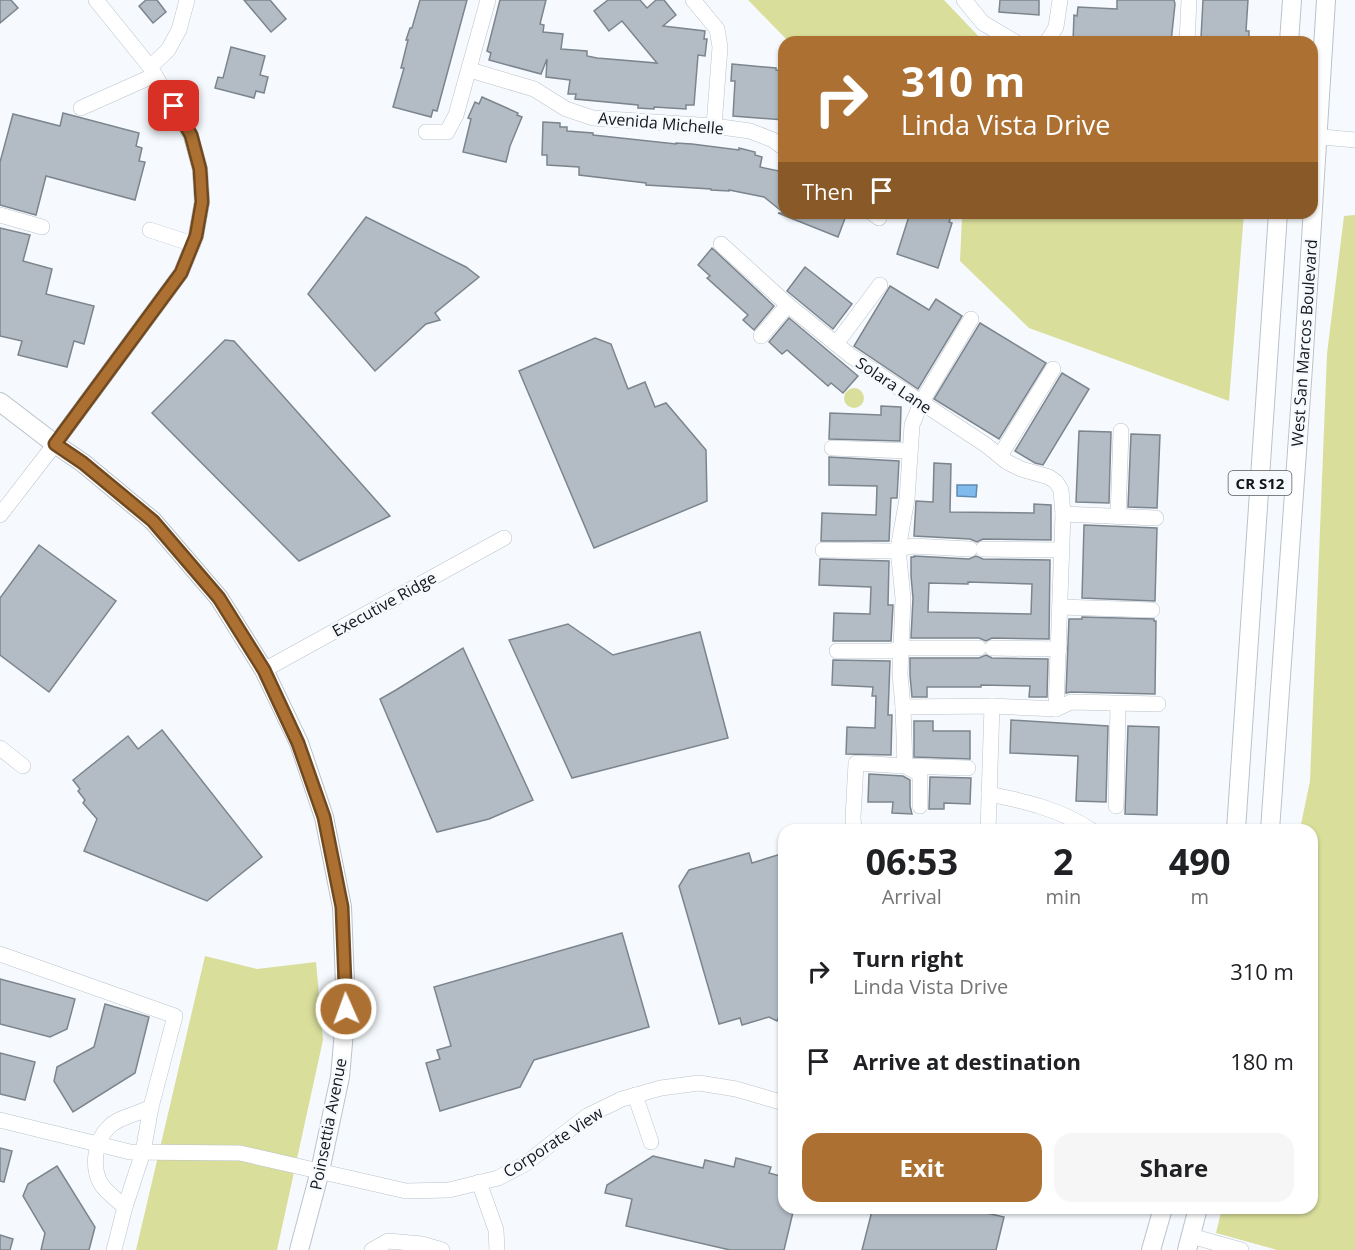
<!DOCTYPE html>
<html lang="en">
<head>
<meta charset="utf-8">
<style>
	body { margin:0; font-family:"Open Sans",sans-serif; background:#f6f6f6; color:#202124; height:100vh; display:flex; flex-direction:column; font-size:22px; white-space:nowrap }
	* { box-sizing:border-box; margin:0 }
	p { font-size:20px; color:#757577 }
	.icon { flex:none; width:33px; height:33px; fill:none; stroke:currentColor; stroke-width:2; stroke-linecap:round; stroke-linejoin:round }
	.map { position:relative; flex:1; overflow:hidden }
	.side { position:absolute; left:778px; top:824px; width:540px; height:390px; display:flex; flex-direction:column; background:#fff; border-radius:18px; box-shadow:0 2px 4px #0004 }
	.side>* { flex:none }
	.hud { position:absolute; left:778px; top:36px; width:540px; height:183px; border-radius:18px; box-shadow:0 2px 4px #0004; background:#ac7132; color:#fff; overflow:hidden }
	.pin { position:absolute; display:grid; place-items:center; width:51px; height:51px; color:#fff; margin:-26px; border-radius:12px; box-shadow:0 3px 9px #0006 }
	.me { position:absolute; width:66px; margin:-33px; rotate:358deg; stroke-linejoin:round; filter:drop-shadow(0 0 4px #0008) }
	.turn { display:flex; align-items:center; gap:21px; height:126px; padding:0 24px; font-size:27px }
	.turn .icon { width:78px; height:78px; stroke-width:2.5 }
	.turn b { display:block; font-size:42px; line-height:51px }
	.then { display:flex; align-items:center; height:57px; padding:0 24px; background:#0003; gap:12px; font-size:22px }
	.eta { display:flex; justify-content:space-evenly; align-items:center; height:102px; text-align:center }
	.eta b { font-size:36px; font-weight:700; line-height:42px }
	.primary-button { display:flex; gap:12px; margin-top:auto; padding:12px 24px }
	.primary-button a { flex:1; height:69px; border-radius:18px; background:#ac7132; color:#fff; font-size:24px; font-weight:700; line-height:69px; text-align:center }
	.primary-button a+a { background:#f6f6f6; color:#202124 }
	ul { padding:0; list-style:none }
	li { display:flex; align-items:center; gap:18px; height:90px; padding:0 24px }
	li div { flex:1 }
	li b { display:block; font-size:22px }
	li em { font-style:normal }
	.map>svg:first-child { display:block }
	.green { fill:#dade9b }
	.water { fill:#80bbee; stroke:#608aae; stroke-width:1.5 }
	.building { fill:#b3bcc5; stroke:#7c858d; stroke-width:1.5; fill-rule:evenodd }
	.lines { fill:none; stroke-linecap:round; stroke-linejoin:round }
	.minor-casing { stroke:#b9c3cb; stroke-width:16 }
	.major-casing { stroke:#b9c3cb; stroke-width:20 }
	.minor { stroke:#fff; stroke-width:15 }
	.major { stroke:#fff; stroke-width:18 }
	.route-casing { stroke:#704920; stroke-width:15 }
	.route { stroke:#ac7132; stroke-width:10 }
	.labels { text-anchor:middle; dominant-baseline:central; stroke-width:5; stroke-linejoin:round; paint-order:stroke }
	.shield { fill:#f6fafe; stroke:#585b5e; stroke-width:1.5 }
	.shield-label { font-size:15px; font-weight:bold; fill:#14171a }
	.street-label { font-size:16px; fill:#14171a; stroke:#f6fafe }
</style>
</head>
<body>
<div class="map">
<svg width="1355" height="1250" viewBox="0 0 1355 1250">
	<rect width="100%" height="100%" fill="#f6fafe"/>
	<g class="green">
		<path d="M748,0H944L984,42H789Z"/>
		<path d="M957,213H1244L1229,401L1029,328L960,261L962,218Z"/>
		<path d="M1355,215V1250H1277L1216,1233L1222,1208H1312V830L1300,829L1310,781L1327,354L1344,216Z"/>
		<circle cx="854" cy="398" r="10"/>
		<path d="M205,956L257,969L316,962L323,1040L277,1250H136Z"/>
	</g>
	<path class="water" d="M957,485H977L976,497L957,496Z"/>
	<g class="building">
		<path d="M0,0H11L18,8L0,23Z"/>
		<path d="M146,0H157L166,12L153,23L139,6Z"/>
		<path d="M244,0H270L286,19L271,32Z"/>
		<path d="M420,0H467L437,111L433,110L431,117L393,107L404,68H401L408,40H406L410,28H412Z"/>
		<path d="M500,0H546L540,24L544,25L543,32L563,34L561,49L587,51V56L597,58L657,63L622,21L609,31L594,11L608,0H640L647,8L656,0H664L676,15L663,26L705,31L704,39H707L705,56L698,55L694,105H686V109L654,107V109L638,108V105L575,99L576,94H568L570,80L546,77L547,59L541,74L489,60L491,53L487,51Z"/>
		<path d="M1000,0H1039V15L999,12Z"/>
		<path d="M1117,0H1174L1175,4L1171,42H1073L1074,15L1077,16L1078,7L1117,9Z"/>
		<path d="M1203,0H1248L1246,31H1249V42H1206V39L1201,38Z"/>
		<path d="M231,47L265,56L260,75L268,77L264,93L256,91L254,98L215,88L218,77L223,78Z"/>
		<path d="M732,64L776,68V70L784,71V120L733,116L735,81H731Z"/>
		<path d="M482,97L518,113L517,115L522,117L510,146L506,162L463,152L471,119L468,118L475,102L479,104Z"/>
		<path d="M63,113L139,133L136,146L142,148L139,161L145,162L135,200L46,176L36,215L0,205V162L13,114L60,126Z"/>
		<path d="M543,122L560,123V127H567V131L593,133V135L676,144V143L692,144L739,150V148L755,152V155L762,157L760,167L784,172V213L764,197L729,190V191L711,190V189L646,185V183L579,175V167L547,165V155H542Z"/>
		<path d="M778,213H847L838,237Z"/>
		<path d="M910,213H939L951,217L949,222L952,223L938,268L897,254Z"/>
		<path d="M366,217L466,267L479,277L435,313L440,320L426,324L375,371L308,294Z"/>
		<path d="M0,228L30,235L23,261L52,269L46,294L94,306L84,344L74,341L67,367L18,355L22,341L0,336Z"/>
		<path d="M712,248L774,306L754,330L743,320L748,315L707,278L710,276L698,265Z"/>
		<path d="M805,267L852,304L833,329L787,291Z"/>
		<path d="M890,286L929,310L936,299L962,316L918,389L854,346Z"/>
		<path d="M789,318L858,376L843,393L831,383L828,386L787,350L782,354L769,342Z"/>
		<path d="M980,323L1046,363L999,439L934,399Z"/>
		<path d="M595,338L611,344L628,389L645,382L655,407L666,403L706,450L707,501L594,548L519,371Z"/>
		<path d="M225,340L234,341L390,516L299,561L152,413Z"/>
		<path d="M1062,373L1089,389L1043,465L1035,463L1015,451Z"/>
		<path d="M881,406L901,407L900,441L829,439L830,413L881,415Z"/>
		<path d="M1079,431L1111,432L1109,503L1076,502Z"/>
		<path d="M1131,434L1160,435L1157,508L1128,507Z"/>
		<path d="M829,457L899,461L897,498H891L889,541H821L822,513L876,515L877,486L829,485Z"/>
		<path d="M934,463L951,464L950,512L1034,513V504L1051,505V540L983,539L977,542L970,539L914,536L916,501L933,502Z"/>
		<path d="M1084,525L1157,528L1155,601L1082,598Z"/>
		<path d="M39,545L116,601L49,692L0,655V598Z"/>
		<path d="M914,556L969,559L976,556L983,559L1050,560L1049,639L992,638L986,641L979,638H911L913,598L911,576V557H914ZM968,582L1032,584L1031,614L928,612L929,583L968,584Z"/>
		<path d="M820,559L889,561L888,605H893L891,641H833L834,613L870,614L871,587L819,585Z"/>
		<path d="M1082,617L1154,619V621H1156L1155,694L1071,692L1066,693L1069,619H1082Z"/>
		<path d="M568,624L613,655L700,632L728,738L572,778L509,640Z"/>
		<path d="M463,648L533,800L489,819L437,832L380,699L396,690Z"/>
		<path d="M986,655L992,658L1048,659L1047,697H1029L1030,686L981,685V687H927V697H912L910,675V658H979Z"/>
		<path d="M833,660L890,661L888,715H892L891,755L846,754L847,727L875,728L876,696H872L873,687L832,685Z"/>
		<path d="M1011,720L1108,726L1106,802L1076,801L1078,756L1010,753Z"/>
		<path d="M914,721H933V731H970V759L914,757Z"/>
		<path d="M1128,726L1159,727L1157,815L1125,814Z"/>
		<path d="M162,730L262,857L207,901L84,851L97,819L83,803L85,800L78,791L80,789L73,780L128,736L138,749Z"/>
		<path d="M869,774L903,776L910,780V806L912,814L892,813L893,802H868Z"/>
		<path d="M930,777L971,778L970,804L944,803V809H929Z"/>
		<path d="M749,853L752,863L784,853V1005L777,1021L769,1017L742,1025L740,1018L719,1024L679,886L689,870Z"/>
		<path d="M622,933L649,1027L534,1060L520,1087L440,1111L426,1063L440,1059L437,1050L451,1046L434,987Z"/>
		<path d="M0,979L75,999L67,1029L50,1037L0,1024Z"/>
		<path d="M105,1004L149,1017L135,1073L73,1112L54,1081L57,1067L94,1047Z"/>
		<path d="M0,1053L35,1062L25,1100L0,1094Z"/>
		<path d="M0,1148L12,1151L4,1182L0,1181Z"/>
		<path d="M653,1156L703,1168L705,1160L734,1167L736,1158L771,1167L769,1173L784,1177V1208H794L784,1250H730L626,1226L632,1199L605,1193L607,1185Z"/>
		<path d="M57,1166L95,1227L89,1250H41L45,1233L23,1196L28,1184Z"/>
		<path d="M879,1208H965L1004,1217L996,1250H862L872,1211L876,1212Z"/>
		<path d="M0,1235L13,1239L10,1250H0Z"/>
	</g>
	<g class="lines">
		<defs>
			<g id="minor">
				<path d="M693,0L717,29L720,47L714,126"/>
				<path d="M964,0L983,23L1015,42"/>
				<path d="M1047,42L1056,27L1060,0"/>
				<path d="M1187,42L1189,0"/>
				<path d="M150,67L168,50L179,30L187,0"/>
				<path d="M470,70L534,89L566,109L593,118L714,126L750,131L773,140L784,148"/>
				<path d="M81,108L155,75"/>
				<path d="M426,132H447L456,115L488,0"/>
				<path d="M1312,136L1355,140"/>
				<path d="M872,213L879,218"/>
				<path d="M0,215L42,227"/>
				<path d="M150,230L193,244"/>
				<path d="M721,244L788,305L851,356L986,445L1007,462L1021,469L1049,477L1056,482L1061,490L1063,514L1056,709"/>
				<path d="M761,336L788,305"/>
				<path d="M836,344L880,285"/>
				<path d="M832,448L910,451"/>
				<path d="M1000,456L1053,369"/>
				<path d="M1063,514L1156,518"/>
				<path d="M0,515L55,444L181,273L196,236L202,202L200,169L191,136L150,67L96,0"/>
				<path d="M1118,517L1121,431"/>
				<path d="M983,549L1061,550"/>
				<path d="M823,550L891,551L912,546L970,549"/>
				<path d="M1060,607L1152,610"/>
				<path d="M992,648L1059,649"/>
				<path d="M837,651H892L900,648H979"/>
				<path d="M264,670L504,538"/>
				<path d="M903,707L992,706L1056,709L1071,702L1158,704"/>
				<path d="M0,748L23,766"/>
				<path d="M989,794C1024,801 1060,809 1091,830"/>
				<path d="M920,806V774L905,766L903,707L900,674L903,598L898,549L907,499L912,425L921,403L971,319"/>
				<path d="M1116,806L1118,704"/>
				<path d="M854,830L853,818L856,763L905,766L968,768"/>
				<path d="M988,830L992,706"/>
				<path d="M0,954L175,1016L151,1107C139,1114 118,1117 109,1127C95,1140 91,1167 101,1184C107,1193 117,1200 125,1207L114,1250"/>
				<path d="M635,1095L651,1142"/>
				<path d="M0,1120L130,1152L240,1153L406,1191L449,1190L498,1178L525,1164L587,1116L622,1099L661,1088L699,1083L736,1089L784,1103"/>
				<path d="M479,1182L496,1230L497,1250"/>
				<path d="M125,1207L143,1152L151,1107"/>
				<path d="M1191,1236L1241,1250"/>
				<path d="M372,1250L388,1241L422,1244L442,1250"/>
			</g>
			<g id="major">
				<path d="M1289,42L1292,0"/>
				<path d="M0,402L55,444L83,463L153,521L219,598L264,670L299,743L324,817L342,907L346,1009L340,1077L320,1171L299,1250"/>
				<path d="M1236,830L1278,213"/>
				<path d="M1270,830L1303,367L1326,0"/>
				<path d="M1151,1250L1163,1208"/>
				<path d="M1187,1250L1198,1208"/>
			</g>
		</defs>
		<use href="#minor" class="minor-casing"/>
		<use href="#major" class="major-casing"/>
		<use href="#minor" class="minor"/>
		<use href="#major" class="major"/>
	</g>
	<g class="lines">
		<defs>
			<path id="route" d="M174,106L191,135L200,169L202,202L196,236L181,273L55,444L83,463L153,521L219,598L264,670L298,743L324,817L342,907L346,1009"/>
		</defs>
		<use href="#route" class="route-casing"/>
		<use href="#route" class="route"/>
	</g>
	<g class="labels">
		<rect class="shield" x="1228.5" y="471" width="63" height="24" rx="4.5"/>
		<g class="shield-label">
			<text x="1260" y="483">CR S12</text>
		</g>
		<g class="street-label">
			<text transform="translate(661 123) rotate(5)">Avenida Michelle</text>
			<text transform="translate(1304 343) rotate(-86)">West San Marcos Boulevard</text>
			<text transform="translate(894 385) rotate(34)">Solara Lane</text>
			<text transform="translate(384 604) rotate(-29)">Executive Ridge</text>
			<text transform="translate(328 1124) rotate(-79)">Poinsettia Avenue</text>
			<text transform="translate(553 1142) rotate(-33)">Corporate View</text>
		</g>
	</g>
</svg>
<div class="pin" style="left:174px;top:106px;background:#d93025"><svg class="icon" aria-label="arrive" viewBox="0 0 24 24"><path d="M6 21V4h12l-3 4 3 4H6"/></svg></div>
<svg class="me" style="left:346px;top:1009px" viewBox="-20 -20 40 40"><circle r="17" fill="#ac7132" stroke="#fff" stroke-width="3"/><path d="M0-11L8 9 0 5-8 9z" fill="#fff"/></svg>
<div class="hud">
<div class="turn"><svg class="icon" aria-label="right" viewBox="0 0 24 24"><path d="M7 20v-9h11M14 6l5 5-5 5"/></svg><div><b>310 m</b>Linda Vista Drive</div></div>
<div class="then">Then<svg class="icon" aria-label="arrive" viewBox="0 0 24 24"><path d="M6 21V4h12l-3 4 3 4H6"/></svg></div>
</div>
<section class="side">
<div class="eta">
<div><b>06:53</b><p>Arrival</p></div>
<div><b>2</b><p>min</p></div>
<div><b>490</b><p>m</p></div>
</div>
<ul>
<li><svg class="icon" aria-label="right" viewBox="0 0 24 24"><path d="M7 20v-9h11M14 6l5 5-5 5"/></svg><div><b>Turn right</b><p>Linda Vista Drive</p></div><em>310 m</em></li>
<li><svg class="icon" aria-label="arrive" viewBox="0 0 24 24"><path d="M6 21V4h12l-3 4 3 4H6"/></svg><div><b>Arrive at destination</b></div><em>180 m</em></li>
</ul>
<div class="primary-button"><a>Exit</a><a>Share</a></div>
</section>
</div>
</body>
</html>
